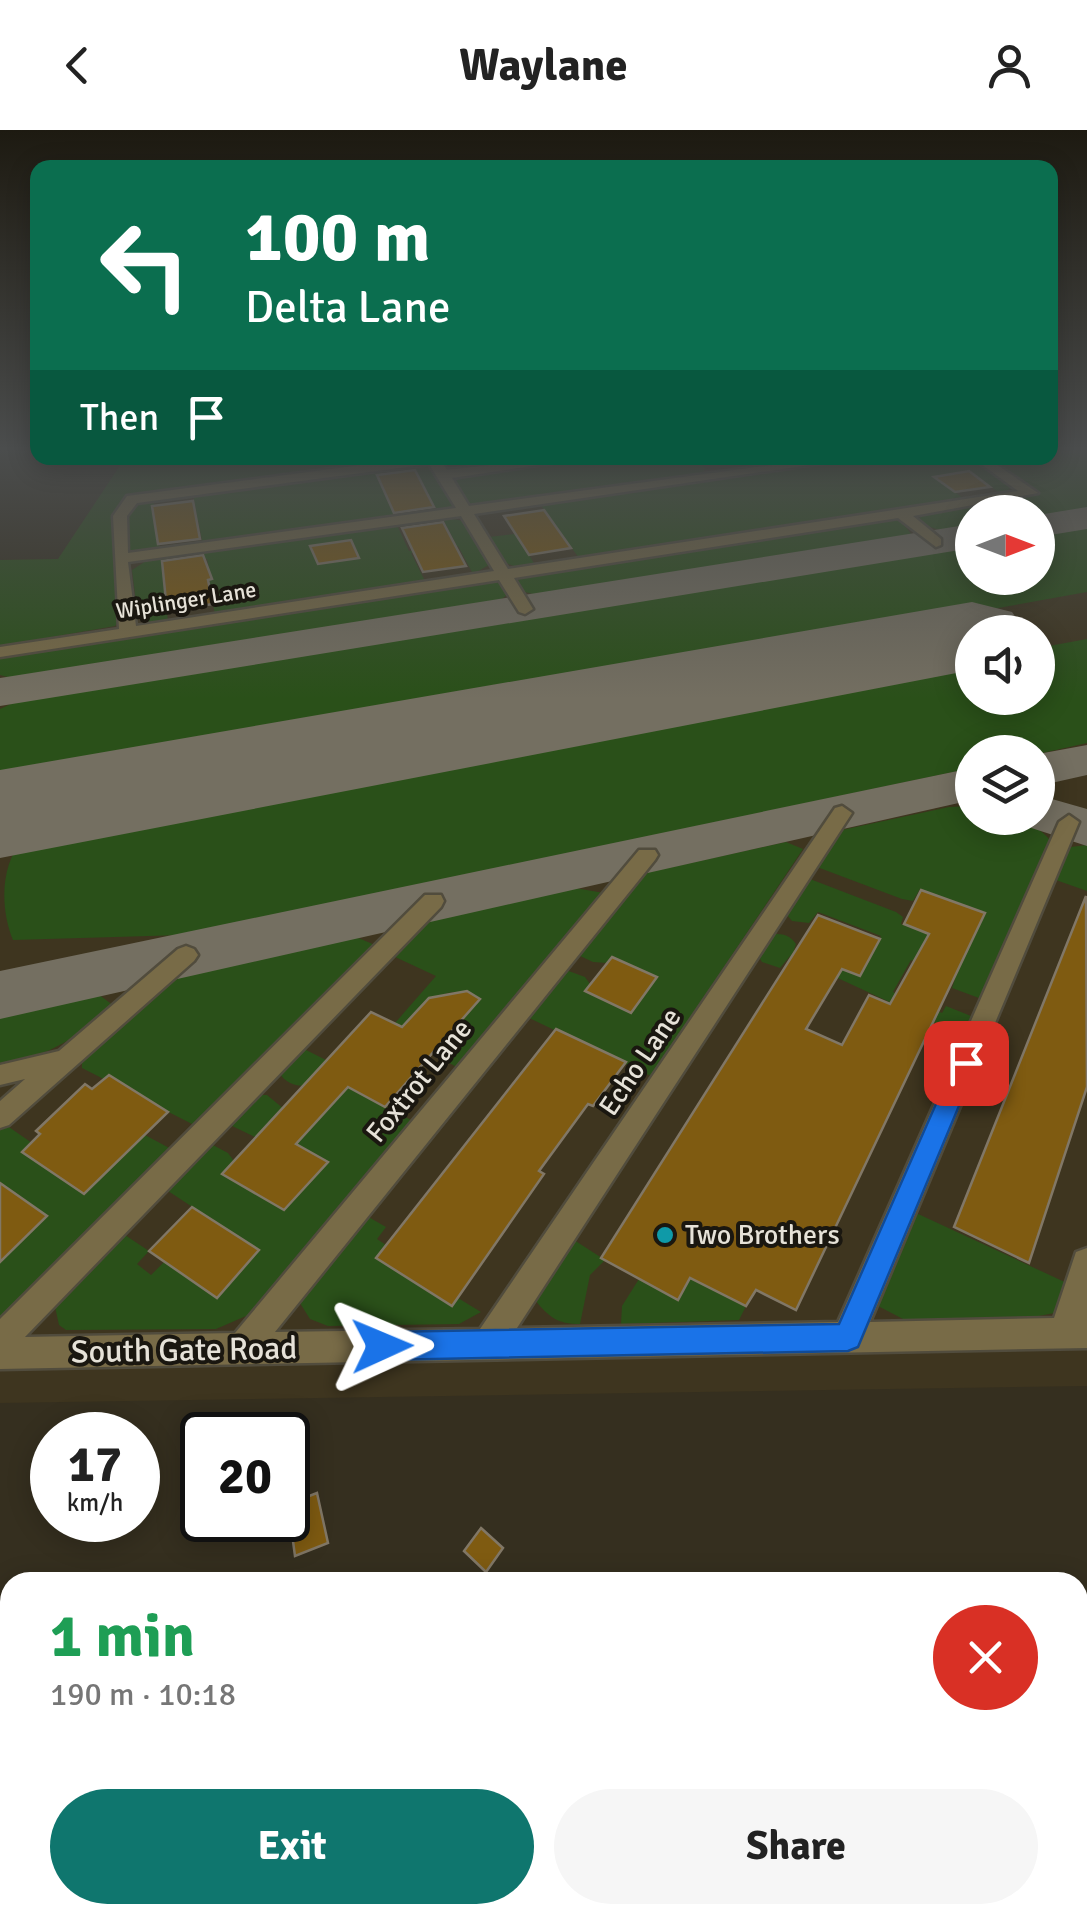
<!DOCTYPE html>
<html lang="en">
<head>
<meta charset="utf-8">
<style>
	body { margin:0; font-family:Signika,sans-serif; background:#f6f6f6; color:#222; height:100vh; display:flex; flex-direction:column; font-size:38px; white-space:nowrap }
	* { box-sizing:border-box; margin:0 }
	p { font-size:32px; color:#767676 }
	.icon { flex:none; width:55px; height:55px; fill:none; stroke:currentColor; stroke-width:2; stroke-linecap:round; stroke-linejoin:round }
	.map { position:relative; flex:1; overflow:hidden }
	.panel { position:absolute; left:0px; top:1442px; width:1088px; height:352px; display:flex; flex-direction:column; background:#fff; border-radius:30px 30px 0 0; box-shadow:0 5px 25px #0003 }
	.panel>* { flex:none }
	.top-card { position:absolute; left:30px; top:30px; width:1028px; height:305px; border-radius:20px; box-shadow:0 5px 25px #0003; background:#0b6e4f; color:#fff; overflow:hidden }
	.needle { width:65px; rotate:90deg }
	.tools { position:absolute; left:955px; top:365px; display:grid; gap:20px }
	.tools a { display:grid; place-items:center; width:100px; height:100px; border-radius:50%; background:#fff; box-shadow:0 5px 25px #0003; font-size:50px }
	.speed { position:absolute; left:30px; top:1282px; display:flex; gap:20px; font-size:50px; font-weight:700; text-align:center }
	.speed>* { display:grid; place-content:center; width:130px; height:130px; border-radius:50%; background:#fff; box-shadow:0 5px 25px #0003; line-height:1 }
	.speed small { font-size:25px; font-weight:400 }
	.speed .limit { border:5px solid #111; border-radius:15px; background:#fff; color:#111 }
	.pin { position:absolute; display:grid; place-items:center; width:85px; height:85px; color:#fff; margin:-42px; border-radius:20px; box-shadow:0 5px 15px #0006 }
	.me { position:absolute; width:110px; margin:-55px; rotate:89deg; stroke-linejoin:round; filter:drop-shadow(0 0 8px #0008) }
	.turn { display:flex; align-items:center; gap:35px; height:210px; padding:0 50px; font-size:45px }
	.turn .icon { width:130px; height:130px; stroke-width:2.5 }
	.turn b { display:block; font-size:70px; line-height:85px }
	.then { display:flex; align-items:center; height:95px; padding:0 50px; background:#0003; gap:20px; font-size:38px }
	.round { display:grid; place-items:center; flex:none; width:105px; height:105px; border-radius:52px; background:#f6f6f6 }
	.summary { display:flex; align-items:center; justify-content:space-between; height:170px; padding:0 50px }
	h1 { font-size:60px; font-weight:700; line-height:75px; color:#1e9e55 }
	.cta { display:flex; gap:20px; margin-top:auto; padding:20px 50px }
	.cta a { flex:1; height:115px; border-radius:60px; background:#0f766e; color:#fff; font-size:40px; font-weight:700; line-height:115px; text-align:center }
	.cta a+a { background:#f6f6f6; color:#222 }
	header { display:flex; justify-content:space-between; align-items:center; height:130px; padding:0 50px; background:#fff; font-size:45px; font-weight:700 }
	.map>svg:first-child { display:block }
	.built { fill:#3e351f; fill-rule:evenodd }
	.green { fill:#2a5019 }
	.lines { fill:none; stroke-linecap:round; stroke-linejoin:round }
	.taxiway { fill:#746f61; fill-rule:evenodd }
	.runway { fill:#746f61; fill-rule:evenodd }
	.building { fill:#7f5b11; stroke:#817766; stroke-width:2.5 }
	.minor-casing { stroke:#514c3d; stroke-width:5 }
	.minor { fill:#786b47; fill-rule:evenodd }
	.route { fill:#1a73e8; stroke:#114b97; stroke-width:2.5 }
	.culture-dot { fill:#0f9aa8; stroke:#1a1710; stroke-width:4 }
	.labels { text-anchor:middle; dominant-baseline:central; stroke-width:8; stroke-linejoin:round; paint-order:stroke }
	.far-street-label { font-size:22px; fill:#e6e2d8; stroke:#1a1710 }
	.street-label { font-size:28px; fill:#e6e2d8; stroke:#1a1710 }
	.poi-label { font-size:28px; fill:#e6e2d8; stroke:#1a1710; text-anchor:start }
	.near-street-label { font-size:32px; fill:#e6e2d8; stroke:#1a1710 }
</style>
</head>
<body>
<header><svg class="icon" aria-label="back" viewBox="0 0 24 24"><path d="M15 5l-7 7 7 7"/></svg>Waylane<svg class="icon" aria-label="person" viewBox="0 0 24 24"><circle cx="12" cy="8" r="4"/><path d="M4 21q1-7 8-7t8 7"/></svg></header>
<div class="map">
<svg width="1087" height="1794" viewBox="0 0 1087 1794">
	<rect width="100%" height="100%" fill="#352f1f"/>
	<path class="built" d="M1050,318H1087V1256L0,1273V430L58,429L125,328H1050ZM972,382H1038V448H972ZM972,502H1038V568H972ZM972,622H1038V688H972Z"/>
	<g class="green">
		<path d="M1050,318H1087V379L1038,387V382H972V398C951,401 937,404 919,390L922,383L1039,364L987,328H1050Z"/>
		<path d="M125,328H429L127,366L111,390L119,491L115,496L0,516V430L58,429Z"/>
		<path d="M597,328H694L706,339L698,346L481,376L467,372L456,351L464,345Z"/>
		<path d="M876,328H974L1013,357L1001,364L969,341L935,346L964,369L579,428L560,402L519,408L535,435L516,437L504,432L489,407L557,399L541,375Z"/>
		<path d="M425,335L433,338L455,374L450,380L438,382L425,358L384,364L396,388L203,415L198,390L157,395L160,421H130C127,395 123,376 153,369L157,393L197,387L193,364L378,339L381,345L376,346L383,360L422,355L415,340L409,341L406,336Z"/>
		<path d="M448,388L463,391L487,430L489,435L473,444L458,416L411,423L425,451L215,484L208,453L164,459L168,491L146,492L138,488L132,440L146,431L170,427L167,456L211,449L207,429H199L198,423L397,395L409,421L456,414L443,389Z"/>
		<path d="M887,389L901,391L912,405L541,466L521,461L517,453L522,445Z"/>
		<path d="M1065,398H1087V462L39,650L0,649V579L28,566L972,413V448H1038V402Z"/>
		<path d="M492,451L501,454L508,464L497,473L33,548L15,549L0,545V529L15,523Z"/>
		<path d="M1087,509V613L1038,624L972,622V638L183,805L13,810C0,779 0,733 24,709L972,530V568H1038V518Z"/>
		<path d="M972,676V688C1004,688 1028,685 1050,710L979,868L952,858L955,849L911,830L893,862L942,883L946,876L971,886L963,906L790,826L780,838L762,832L759,827L774,804C784,804 790,805 796,814L794,820L860,846L881,806L818,782L809,793L792,791L787,785L810,749L896,782L903,787L901,794L968,819L985,782L920,759L913,771L902,769L817,737L842,700L949,677Z"/>
		<path d="M786,712L803,719L651,946L527,887L566,840L585,847L590,854L585,862L631,883L613,827L607,833L593,832L578,825L645,743Z"/>
		<path d="M1087,715V761L1053,749L1071,717Z"/>
		<path d="M575,758L604,763L459,938L431,924L480,869C448,850 423,874 402,896L395,893L436,846L393,826L424,791Z"/>
		<path d="M356,807L375,815L194,995L82,938V928L173,848Z"/>
		<path d="M98,864L114,876C74,910 51,924 0,936V886Z"/>
		<path d="M302,918L326,930L318,941L413,991L253,1183L216,1199L66,1200L59,1195L54,1172L122,1103L149,1121L137,1134L151,1145L164,1132L217,1168L258,1120L165,1059L209,1013L228,1023L234,1031L222,1044L284,1080L328,1031L267,998L257,1008L228,994L256,965H267L284,979L305,956C294,956 284,952 279,942Z"/>
		<path d="M6,995L32,1013L23,1023L84,1064L145,1005L173,1020L0,1188V1132L47,1086L0,1053V1000Z"/>
		<path d="M916,1083L1069,1154L1060,1182L1033,1187L905,1190L878,1176Z"/>
		<path d="M365,1085L386,1097L377,1109L386,1115L376,1128L452,1175L458,1168L481,1182L459,1194L328,1196L310,1189L298,1170Z"/>
		<path d="M574,1110L605,1130L590,1145L580,1194C557,1194 549,1187 535,1170Z"/>
		<path d="M690,1148L746,1176L739,1190L621,1194L622,1176L639,1149L677,1169Z"/>
	</g>
	<g class="lines">
		<g class="taxiway">
			<path d="M1087,377V399L1038,407V385Z"/>
			<path d="M972,394V418L0,576V548Z"/>
			<path d="M1087,615V645L1038,656V624Z"/>
			<path d="M972,638V670L0,889V841Z"/>
			<path d="M1038,665L1087,679V716L1019,694L1015,688H1038Z"/>
		</g>
		<path class="runway" d="M972,472L1012,482L1026,502H972V540L0,728V640Z"/>
	</g>
	<g class="building">
		<path d="M415,340L434,377L394,383L377,345Z"/>
		<path d="M969,341L990,357L955,362L934,347Z"/>
		<path d="M193,371L200,409L158,414L152,376Z"/>
		<path d="M544,380L571,418L529,425L504,386Z"/>
		<path d="M443,392L466,436L423,442L402,398Z"/>
		<path d="M351,410L359,428L318,434L310,416Z"/>
		<path d="M203,425L212,449L208,450L213,474L167,481L162,431Z"/>
		<path d="M921,760L985,783L796,1180L756,1160L746,1176L690,1148L678,1170L601,1128L818,785L880,809L860,846L842,839L806,899L842,915L869,865L890,874L929,804L904,794Z"/>
		<path d="M1086,766L1087,957L1029,1133L954,1097Z"/>
		<path d="M612,827L657,847L631,883L585,861Z"/>
		<path d="M467,861L480,869L385,977L348,957L296,1014L328,1032L284,1080L222,1044L371,882L402,897L429,868Z"/>
		<path d="M556,899L626,932L593,976L588,974L539,1041L544,1044L452,1176L376,1128Z"/>
		<path d="M109,945L168,982L84,1064L22,1022L40,1004L36,1001L85,954L92,959Z"/>
		<path d="M0,1053L47,1086L0,1132Z"/>
		<path d="M192,1077L259,1120L217,1168L149,1121Z"/>
		<path d="M317,1363L328,1413L295,1426L288,1374Z"/>
		<path d="M481,1398L503,1418L486,1442L464,1421Z"/>
	</g>
	<g class="lines">
		<defs>
			<g id="minor">
				<path d="M414,328H439L447,340L550,328H585L452,348L469,376L824,328H857L474,384L508,439L1018,361L973,328H987L1038,363L913,386L941,409V415L936,417L898,388L514,448L533,479L525,484L519,482L499,450L0,527V517L119,499L113,386L127,366ZM429,334L456,378L128,423L127,386L137,373ZM461,386L494,441L136,496L128,432Z"/>
				<path d="M842,676L852,683L517,1198L838,1192L1059,692L1069,685L1079,692L870,1192L1054,1188L1076,1122L1087,1118V1218L0,1239V1189L425,765H441L444,771L441,777L25,1207L235,1203L639,720H655L658,725L655,730L275,1202L480,1199L835,678Z"/>
				<path d="M186,816L194,819L198,825L194,831L9,995L0,998V971L25,949L0,955V935L59,921L178,819Z"/>
				<path d="M1078,1746L1087,1749V1794H1062L1060,1785H1078Z"/>
				<rect x="427" y="1785" width="44" height="9"/>
			</g>
		</defs>
		<use href="#minor" class="minor-casing"/>
		<use href="#minor" class="minor"/>
	</g>
	<linearGradient id="sky" x2="0" y2="1"><stop stop-color="#1d1a11"/><stop offset="0.56" stop-color="#4b4d4d"/><stop offset="1" stop-color="#4b4d4d" stop-opacity="0"/></linearGradient>
	<rect width="1087" height="569" fill="url(#sky)"/>
	<path class="route" d="M966,923L974,926L977,933L858,1217L848,1221L382,1230L372,1226L368,1216L372,1206L382,1202L839,1194L954,933L957,926Z"/>
	<circle class="culture-dot" cx="665" cy="1105" r="10"/>
	<g class="labels">
		<g class="far-street-label">
			<text transform="translate(186 470) rotate(-9)">Wiplinger Lane</text>
		</g>
		<g class="street-label">
			<text transform="translate(640 932) rotate(-56)">Echo Lane</text>
			<text transform="translate(419 951) rotate(-51)">Foxtrot Lane</text>
		</g>
		<g class="poi-label">
			<text x="685" y="1105">Two Brothers</text>
		</g>
		<g class="near-street-label">
			<text transform="translate(184 1220) rotate(-1)">South Gate Road</text>
		</g>
	</g>
</svg>
<div class="tools">
<a><svg class="needle" viewBox="-14 -14 28 28"><path d="M0-13l5 13h-10z" fill="#e53935"/><path d="M0 13l5-13h-10z" fill="#767676"/></svg></a>
<a><svg class="icon" aria-label="sound" viewBox="0 0 24 24"><path d="M4 9h4l5-4v14l-5-4H4zM17 9q2 3 0 6"/></svg></a>
<a><svg class="icon" aria-label="layers" viewBox="0 0 24 24"><path d="M12 4l9 5-9 5-9-5zM3 14l9 5 9-5"/></svg></a>
</div>
<div class="speed"><div>17<small>km/h</small></div><div class="limit">20</div></div>
<div class="pin" style="left:966px;top:933px;background:#d93025"><svg class="icon" aria-label="arrive" viewBox="0 0 24 24"><path d="M6 21V4h12l-3 4 3 4H6"/></svg></div>
<svg class="me" style="left:382px;top:1216px" viewBox="-20 -20 40 40"><path d="M0-17L14 15 0 8-14 15z" fill="#1a73e8" stroke="#fff" stroke-width="4"/></svg>
<div class="top-card">
<div class="turn"><svg class="icon" aria-label="left" viewBox="0 0 24 24"><path d="M17 20v-9H6M10 6l-5 5 5 5"/></svg><div><b>100 m</b>Delta Lane</div></div>
<div class="then">Then<svg class="icon" aria-label="arrive" viewBox="0 0 24 24"><path d="M6 21V4h12l-3 4 3 4H6"/></svg></div>
</div>
<section class="panel">
<div class="summary"><div><h1>1 min</h1><p>190 m · 10:18</p></div><a class="round" style="background:#d93025;color:#fff"><svg class="icon" aria-label="close" viewBox="0 0 24 24"><path d="M6 6l12 12M18 6L6 18"/></svg></a></div>
<div class="cta"><a>Exit</a><a>Share</a></div>
</section>
</div>
</body>
</html>
